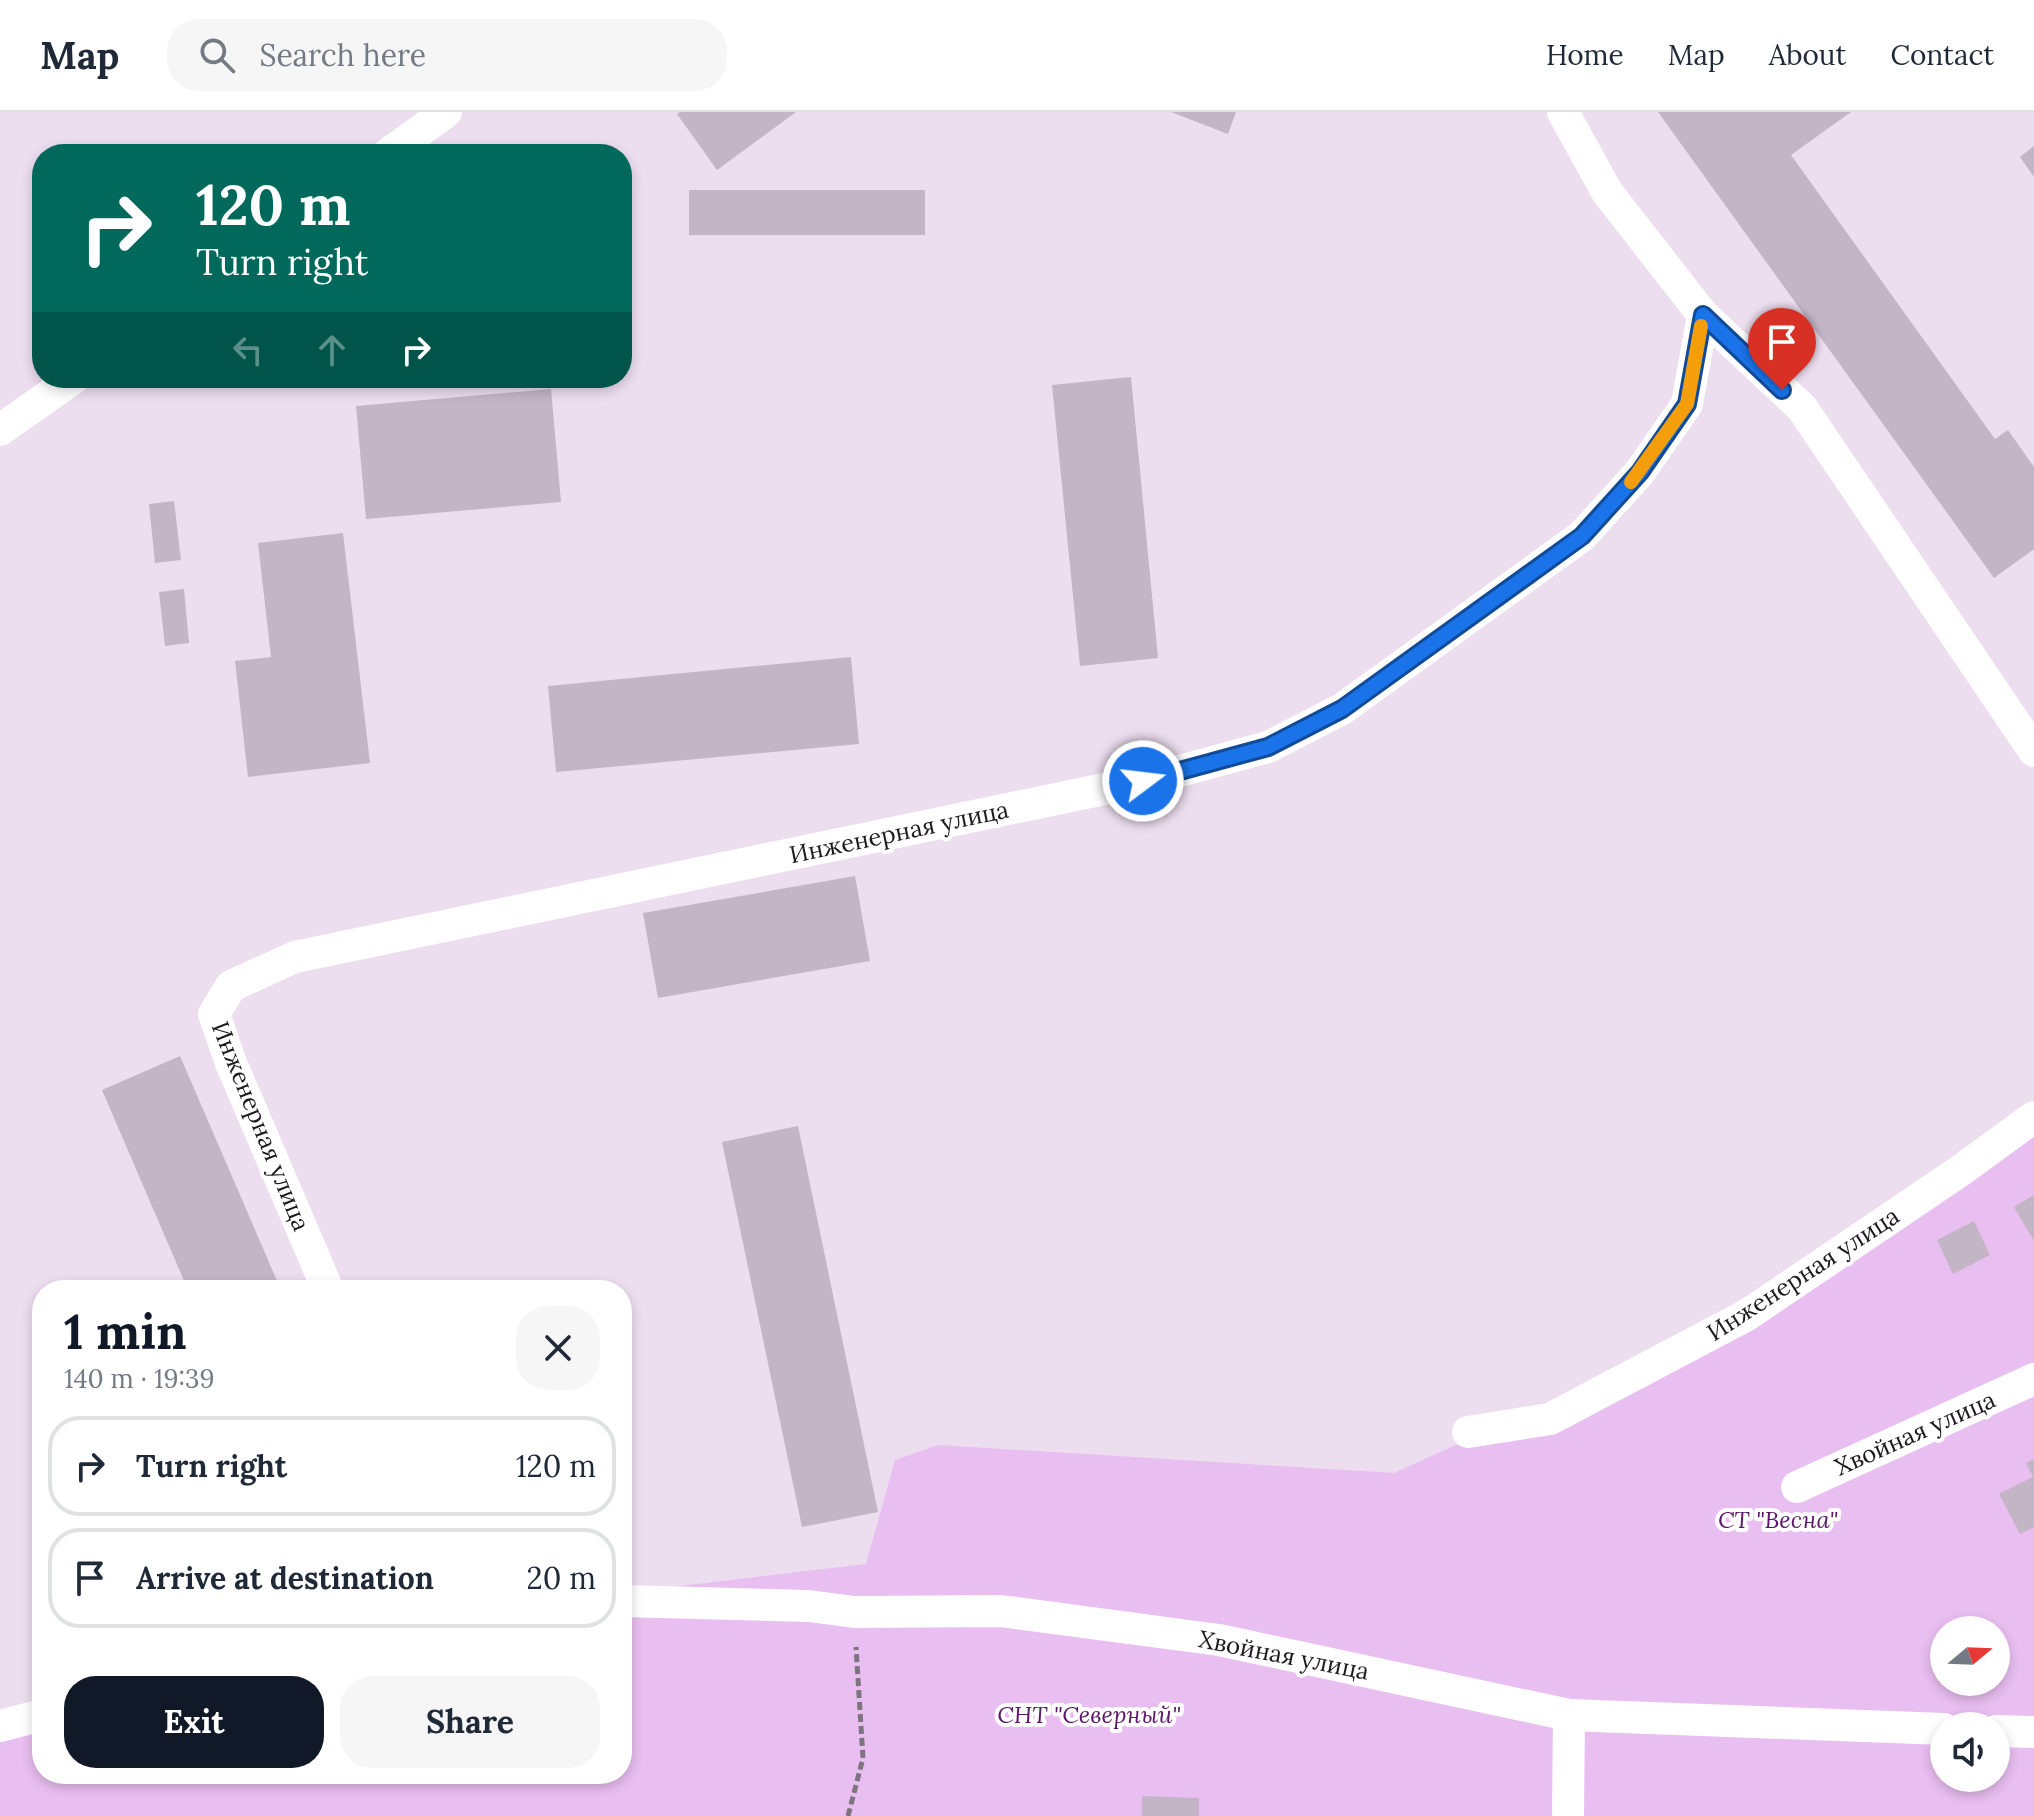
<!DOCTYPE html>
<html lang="en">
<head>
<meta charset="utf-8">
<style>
	body { margin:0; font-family:Lora,serif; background:#f6f6f7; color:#1f2937; height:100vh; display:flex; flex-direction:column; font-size:30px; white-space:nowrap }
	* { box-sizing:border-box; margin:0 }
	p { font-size:26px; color:#747a83 }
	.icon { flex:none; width:44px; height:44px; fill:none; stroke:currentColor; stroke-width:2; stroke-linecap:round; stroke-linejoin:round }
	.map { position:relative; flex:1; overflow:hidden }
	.panel { position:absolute; left:32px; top:1168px; width:600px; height:504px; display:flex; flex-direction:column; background:#fff; border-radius:32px; box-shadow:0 4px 12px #0003 }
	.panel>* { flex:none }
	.top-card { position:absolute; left:32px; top:32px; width:600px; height:244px; border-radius:32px; box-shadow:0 4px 12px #0003; background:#00695c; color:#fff; overflow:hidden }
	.needle { width:52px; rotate:71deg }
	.controls { position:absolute; left:1930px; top:1504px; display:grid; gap:16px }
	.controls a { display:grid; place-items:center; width:80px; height:80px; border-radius:50%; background:#fff; box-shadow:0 4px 12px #0003; font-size:40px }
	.pin { position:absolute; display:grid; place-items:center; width:68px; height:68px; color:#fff; margin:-82px -34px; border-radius:50% 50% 50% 0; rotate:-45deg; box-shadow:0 0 8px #0007 }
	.pin .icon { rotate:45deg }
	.me { position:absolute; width:88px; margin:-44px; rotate:75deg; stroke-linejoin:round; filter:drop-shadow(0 0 6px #0008) }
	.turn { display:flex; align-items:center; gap:28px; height:168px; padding:0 32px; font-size:36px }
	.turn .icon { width:104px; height:104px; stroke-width:2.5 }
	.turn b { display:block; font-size:56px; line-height:68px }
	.lanes { display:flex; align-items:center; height:76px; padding:0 32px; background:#0003; justify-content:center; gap:40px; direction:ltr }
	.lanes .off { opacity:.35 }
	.round { display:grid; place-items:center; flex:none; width:84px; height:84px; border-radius:32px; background:#f6f6f7 }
	.overview { display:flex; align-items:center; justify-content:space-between; height:136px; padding:0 32px }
	h1 { font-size:48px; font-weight:800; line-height:60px; color:#111827 }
	.primary-button { display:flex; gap:16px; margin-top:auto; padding:16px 32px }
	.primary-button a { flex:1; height:92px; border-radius:32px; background:#111827; color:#fff; font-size:32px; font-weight:800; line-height:92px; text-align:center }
	.primary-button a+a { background:#f6f6f7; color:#1f2937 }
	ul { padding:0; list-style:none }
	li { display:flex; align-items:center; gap:24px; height:100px; margin:0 16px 12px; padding:0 16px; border:4px solid #e0e1e3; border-radius:32px }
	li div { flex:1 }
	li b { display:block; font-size:30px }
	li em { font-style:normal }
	header { display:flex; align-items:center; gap:48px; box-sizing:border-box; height:112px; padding:0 40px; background:#fff; border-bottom:2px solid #e0e1e3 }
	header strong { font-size:38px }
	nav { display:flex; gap:44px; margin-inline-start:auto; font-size:28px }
	.search { width:560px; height:72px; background:#f6f6f7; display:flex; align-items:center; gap:20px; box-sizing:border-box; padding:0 28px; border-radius:32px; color:#747a83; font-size:30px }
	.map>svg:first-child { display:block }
	.green { fill:#e9bef1; fill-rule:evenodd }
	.building { fill:#c3b5c6 }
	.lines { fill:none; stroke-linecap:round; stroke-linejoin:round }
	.path { stroke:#7e7480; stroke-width:5; stroke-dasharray:8 4; stroke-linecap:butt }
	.street { stroke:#fff; stroke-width:32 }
	.route-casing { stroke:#114b97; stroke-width:20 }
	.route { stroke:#1a73e8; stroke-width:14 }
	.slow { stroke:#f59e0b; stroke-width:14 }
	.labels { text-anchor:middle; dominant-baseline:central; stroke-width:8; stroke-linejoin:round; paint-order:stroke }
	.street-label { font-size:24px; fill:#1e191f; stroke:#fff }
	.park-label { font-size:24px; font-style:italic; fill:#5c1868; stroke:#fff }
</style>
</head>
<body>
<header>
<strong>Map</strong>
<div class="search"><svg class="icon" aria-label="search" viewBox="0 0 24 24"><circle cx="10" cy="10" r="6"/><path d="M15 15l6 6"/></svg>Search here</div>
<nav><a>Home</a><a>Map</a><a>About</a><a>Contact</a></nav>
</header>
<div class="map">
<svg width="2034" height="1704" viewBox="0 0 2034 1704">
	<rect width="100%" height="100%" fill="#ecddef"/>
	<path class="green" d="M2034,1002V1704H0V1623L42,1610V1662H622V1481L866,1452L895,1348L938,1333L1394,1361L1780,1186ZM1944,1518H1996V1570H1944ZM1944,1614H1996V1666H1944Z"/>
	<g class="building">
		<path d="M680,0H796L717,58L677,2Z"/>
		<path d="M1171,0H1236L1228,22Z"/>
		<path d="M1658,0H1851L1791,43L1995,327L2008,318L2034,355V437L1994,466Z"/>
		<path d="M2034,34V65L2020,45Z"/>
		<rect x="689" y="78" width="236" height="45"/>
		<path d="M1131,265L1158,546L1080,554L1052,273Z"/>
		<path d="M551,277L561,390L366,407L356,294Z"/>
		<path d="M174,389L181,448L155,451L149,392Z"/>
		<path d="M343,421L370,651L248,665L235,549L271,545L258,431Z"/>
		<path d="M184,477L189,531L165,534L159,480Z"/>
		<path d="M851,545L859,632L556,660L548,574Z"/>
		<path d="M855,764L870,849L658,886L643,801Z"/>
		<path d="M180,944L281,1178H188L102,978Z"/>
		<path d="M798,1014L878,1400L802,1415L722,1030Z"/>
		<path d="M2034,1083V1129L2014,1095Z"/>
		<path d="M1974,1109L1990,1143L1953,1162L1937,1128Z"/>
		<path d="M2034,1347V1415L2020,1422L1999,1382L2033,1365L2026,1351Z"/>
		<path d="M1142,1684L1199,1686V1704H1142Z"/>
	</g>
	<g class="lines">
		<path class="path" d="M848,1704L863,1646L856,1535"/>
		<g class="street">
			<path d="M1563,0L1607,80L1703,203L1802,296L2034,639"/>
			<path d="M388,42L446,0"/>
			<path d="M0,318L74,266"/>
			<path d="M328,1178L231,951L214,902L231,874L295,845L1143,669L1268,635L1342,597L1582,424L1640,360L1687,292L1703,203"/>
			<path d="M1468,1320L1550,1307L1747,1203L1960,1059L2034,1005"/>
			<path d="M1797,1375L2034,1267"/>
			<path d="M622,1489L809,1494L854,1500L1001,1499L1219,1528L1569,1603L1944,1617"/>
			<path d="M0,1614L42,1603"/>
			<path d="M1996,1619L2034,1620"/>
			<path d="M1568,1704L1569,1603"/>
		</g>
	</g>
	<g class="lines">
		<defs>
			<path id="route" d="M1143,669L1268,635L1342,597L1582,424L1640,360L1687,292L1703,203L1782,278"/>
		</defs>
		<use href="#route" class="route-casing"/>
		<use href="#route" class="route"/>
		<path class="slow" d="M1631,370L1687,292L1701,214"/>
	</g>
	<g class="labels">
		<g class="street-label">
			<text transform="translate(899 720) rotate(-12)">Инженерная улица</text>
			<text transform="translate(261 1014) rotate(68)">Инженерная улица</text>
			<text transform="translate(1803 1162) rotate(-33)">Инженерная улица</text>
			<text transform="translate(1915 1321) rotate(-24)">Хвойная улица</text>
			<text transform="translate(1284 1543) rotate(11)">Хвойная улица</text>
		</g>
		<g class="park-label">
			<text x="1778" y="1407">СТ "Весна"</text>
			<text x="1089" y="1602">СНТ "Северный"</text>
		</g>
	</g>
</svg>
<div class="controls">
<a><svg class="needle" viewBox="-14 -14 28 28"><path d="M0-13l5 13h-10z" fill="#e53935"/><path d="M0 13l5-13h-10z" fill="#747a83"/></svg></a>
<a><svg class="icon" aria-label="sound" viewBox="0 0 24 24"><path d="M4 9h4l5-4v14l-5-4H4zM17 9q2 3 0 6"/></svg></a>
</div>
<div class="pin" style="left:1782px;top:278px;background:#d93025"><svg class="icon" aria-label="arrive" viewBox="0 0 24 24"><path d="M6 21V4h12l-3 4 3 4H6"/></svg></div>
<svg class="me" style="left:1143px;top:669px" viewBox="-20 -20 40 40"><circle r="17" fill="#1a73e8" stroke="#fff" stroke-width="3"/><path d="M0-11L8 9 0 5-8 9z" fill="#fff"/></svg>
<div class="top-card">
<div class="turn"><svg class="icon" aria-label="right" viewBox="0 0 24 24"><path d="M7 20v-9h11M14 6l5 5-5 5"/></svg><div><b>120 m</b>Turn right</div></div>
<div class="lanes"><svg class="icon off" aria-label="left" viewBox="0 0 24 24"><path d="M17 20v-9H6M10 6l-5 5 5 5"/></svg><svg class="icon off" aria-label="ahead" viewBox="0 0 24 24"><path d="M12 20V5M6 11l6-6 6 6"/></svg><svg class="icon" aria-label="right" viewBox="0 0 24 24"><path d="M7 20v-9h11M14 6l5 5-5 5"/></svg></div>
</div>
<section class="panel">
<div class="overview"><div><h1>1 min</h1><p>140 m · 19:39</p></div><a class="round"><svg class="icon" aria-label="close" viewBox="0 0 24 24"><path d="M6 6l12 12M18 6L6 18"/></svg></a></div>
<ul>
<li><svg class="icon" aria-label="right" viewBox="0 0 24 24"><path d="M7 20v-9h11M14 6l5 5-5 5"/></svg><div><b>Turn right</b></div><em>120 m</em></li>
<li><svg class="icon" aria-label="arrive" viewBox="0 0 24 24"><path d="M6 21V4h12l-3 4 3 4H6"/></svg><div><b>Arrive at destination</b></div><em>20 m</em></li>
</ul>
<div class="primary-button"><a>Exit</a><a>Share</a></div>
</section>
</div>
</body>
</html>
